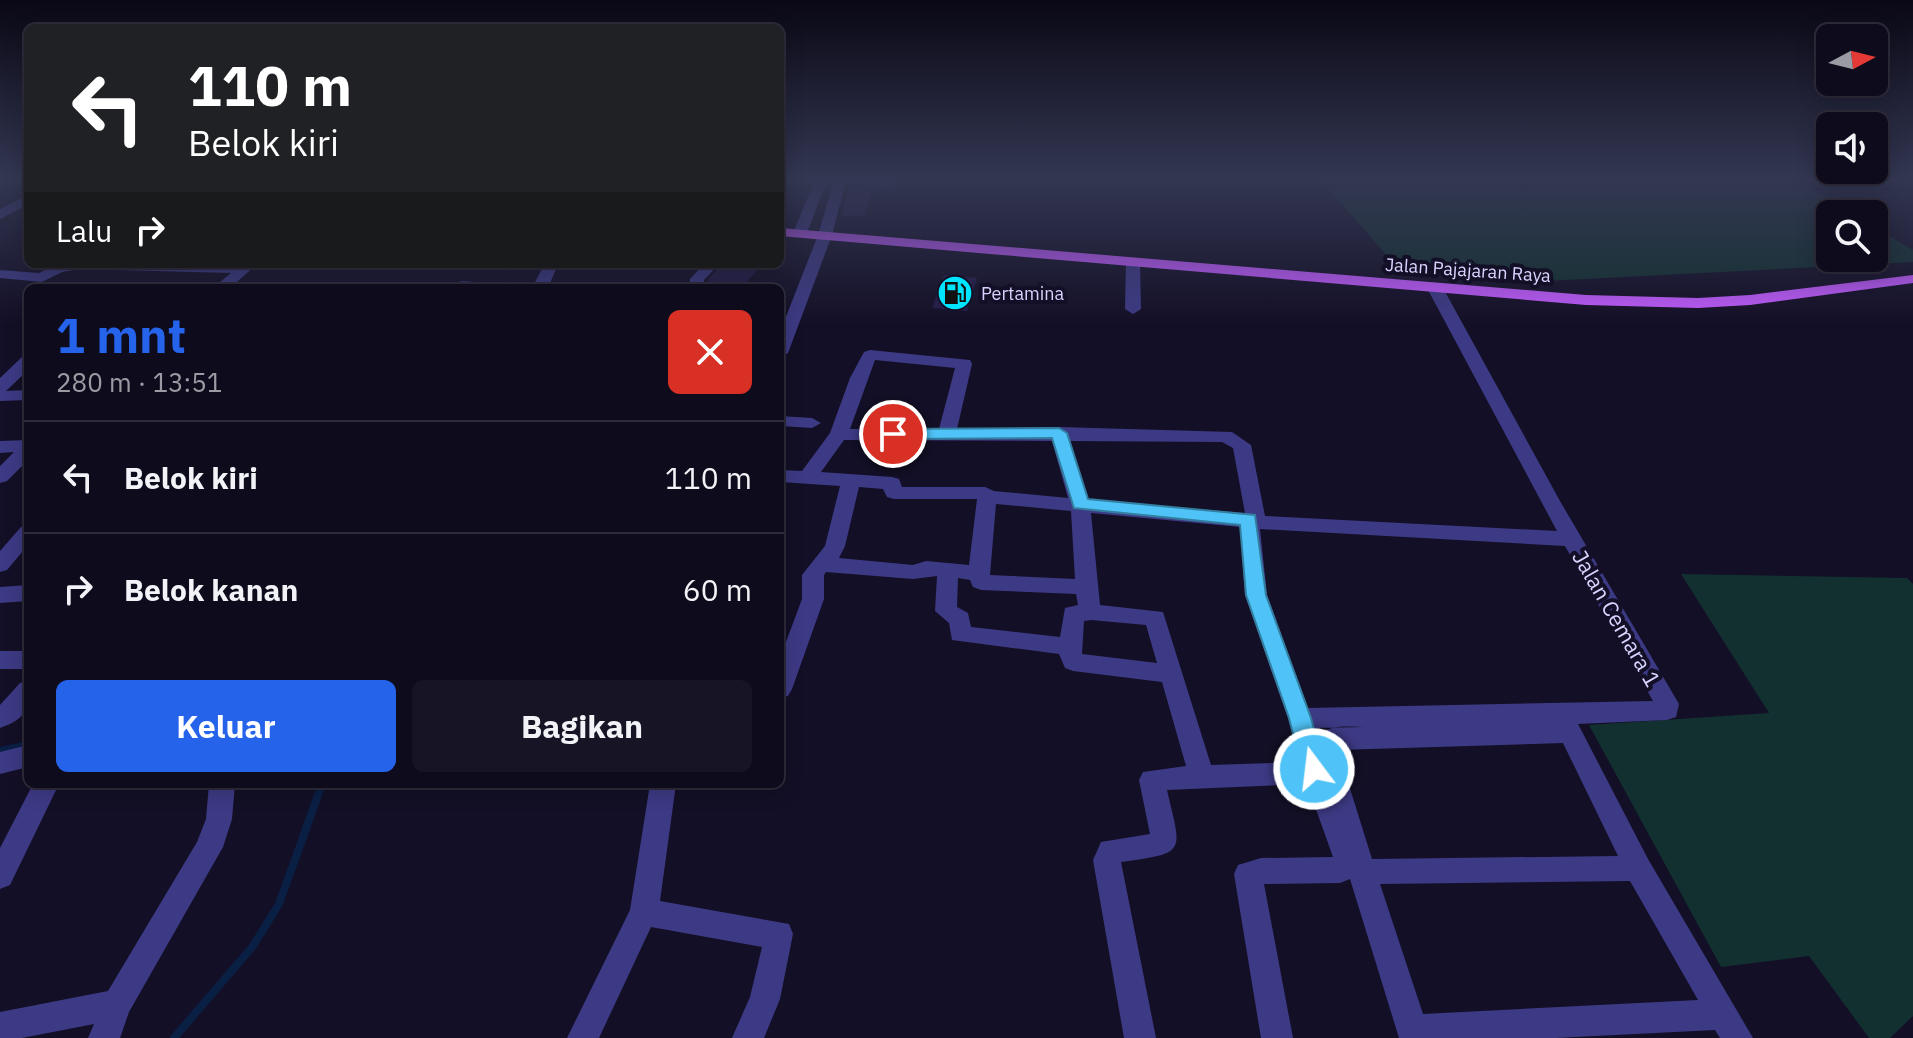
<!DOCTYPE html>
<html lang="id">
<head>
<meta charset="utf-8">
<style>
	body { margin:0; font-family:"IBM Plex Sans",sans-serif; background:#171425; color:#f1f3f6; height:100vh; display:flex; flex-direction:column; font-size:30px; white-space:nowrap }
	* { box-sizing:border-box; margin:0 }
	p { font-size:26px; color:#9b9ba3 }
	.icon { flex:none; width:44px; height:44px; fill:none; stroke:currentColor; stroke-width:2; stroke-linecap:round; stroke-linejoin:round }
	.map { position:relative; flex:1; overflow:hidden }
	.drawer { position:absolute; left:24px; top:284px; width:760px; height:504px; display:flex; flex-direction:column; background:#0e0b1c; border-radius:12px; box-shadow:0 4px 20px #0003,0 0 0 2px #2e2b3b }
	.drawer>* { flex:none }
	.banner { position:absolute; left:24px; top:24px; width:760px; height:244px; border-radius:12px; box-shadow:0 4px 20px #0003,0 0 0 2px #2e2b3b; background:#202124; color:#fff; overflow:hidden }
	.needle { width:52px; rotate:83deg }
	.fabs { position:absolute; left:1816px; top:24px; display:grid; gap:16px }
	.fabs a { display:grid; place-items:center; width:72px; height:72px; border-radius:12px; background:#0e0b1c; box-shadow:0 4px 20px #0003,0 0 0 2px #2e2b3b; font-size:40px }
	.pin { position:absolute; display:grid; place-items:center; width:68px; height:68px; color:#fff; margin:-34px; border:4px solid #fff; border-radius:50%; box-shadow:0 2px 8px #0007 }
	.me { position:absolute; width:88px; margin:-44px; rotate:345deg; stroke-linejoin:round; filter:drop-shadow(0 0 6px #0008) }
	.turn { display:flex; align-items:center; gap:28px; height:168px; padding:0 32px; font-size:36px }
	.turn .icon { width:104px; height:104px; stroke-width:2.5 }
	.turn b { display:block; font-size:56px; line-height:68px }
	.then { display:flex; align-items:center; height:76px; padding:0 32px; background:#0003; gap:16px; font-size:30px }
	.round { display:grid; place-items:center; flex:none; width:84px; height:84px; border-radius:12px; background:#171425 }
	.overview { display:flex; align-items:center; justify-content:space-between; height:136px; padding:0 32px }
	h1 { font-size:48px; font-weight:700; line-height:60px; color:#2563eb }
	.cta { display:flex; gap:16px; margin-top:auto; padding:16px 32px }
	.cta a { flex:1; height:92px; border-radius:12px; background:#2563eb; color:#fff; font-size:32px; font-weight:700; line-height:92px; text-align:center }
	.cta a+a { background:#171425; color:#f1f3f6 }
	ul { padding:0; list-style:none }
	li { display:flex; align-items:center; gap:24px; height:112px; padding:0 32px; border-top:2px solid #2e2b3b }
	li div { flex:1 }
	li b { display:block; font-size:30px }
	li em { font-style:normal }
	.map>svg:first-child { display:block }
	.green { fill:#12302f }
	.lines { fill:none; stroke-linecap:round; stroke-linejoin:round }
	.stream-far1 { stroke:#0a1f44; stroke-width:7 }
	.stream { stroke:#0a1f44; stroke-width:8 }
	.building { fill:#241b47 }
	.minor { fill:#3d3a85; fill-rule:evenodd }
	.primary { fill:#c25bff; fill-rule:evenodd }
	.route { fill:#4fc3f7; stroke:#337fa1; stroke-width:2 }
	.labels { text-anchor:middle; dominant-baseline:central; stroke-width:8; stroke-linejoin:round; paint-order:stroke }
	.far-street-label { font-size:18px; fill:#d9d4ff; stroke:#130f26 }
	.far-poi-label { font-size:18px; fill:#d9d4ff; stroke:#130f26; text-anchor:start }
	.street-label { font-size:22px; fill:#d9d4ff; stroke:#130f26 }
</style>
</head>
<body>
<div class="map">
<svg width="1913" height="1038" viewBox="0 0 1913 1038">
	<rect width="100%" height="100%" fill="#130f26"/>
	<g class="green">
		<path d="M1321,180H1797L1853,214H1830V258H1874V227L1913,250V262L1546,281L1397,267Z"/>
		<path d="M1681,574L1907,578L1913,584V1016L1890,1038H1869L1809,956L1721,967L1589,725L1769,713Z"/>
	</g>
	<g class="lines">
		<path class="stream-far1" d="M14,748L28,745"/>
		<g class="stream">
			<path d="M0,751L23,746"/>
			<path d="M174,1038L253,946L279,904L322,784"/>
		</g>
	</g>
	<g class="building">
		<path d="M849,187L872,188L865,216H841Z"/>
		<path d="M722,264H762L742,288H708L711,284L707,281Z"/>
		<path d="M944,275L977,278L967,311L932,308Z"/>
	</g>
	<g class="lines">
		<g class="minor">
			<path d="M815,180H827L807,233L795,236L793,233Z"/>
			<path d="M834,180L898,182L892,186L845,184L832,235L788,353L780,358V332L818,235Z"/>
			<path d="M28,195V204L0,219V209Z"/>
			<path d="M1133,258L1140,262L1141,309L1133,314L1125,309L1126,262Z"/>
			<path d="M56,264H257L230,288H213L231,273L79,269L62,272L42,282L0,278V270L39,273Z"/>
			<path d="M538,264H553L556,269L548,288H532L542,269Z"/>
			<path d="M595,264H610L601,270L596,269Z"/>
			<path d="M704,264H719L704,280L705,288H689L690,279Z"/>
			<path d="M463,281L488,283L496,288H458V282Z"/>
			<path d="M1435,283L1443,288L1560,501L1679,704L1676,717L1667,720L1578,724L1648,859L1753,1038H1720L1715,1030L1556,1038H1399L1350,879L1340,883L1264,884L1293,1038H1261L1234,874L1238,865L1261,858L1333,857L1307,784L1167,790C1181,852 1189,853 1121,862L1156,1038H1124L1093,860L1101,842L1150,834L1139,780L1143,772L1186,766L1162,682L1073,671L1065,668L1059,654L952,640L949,623L935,611L937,576L913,579L826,572L824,575V599L792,689L788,696L780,698V658L802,599V575L825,546L840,486L780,482V470L802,471L830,433L850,378L864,352L870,350L970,360L972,364L957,429L1059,427L1232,432L1251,445L1265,516L1557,531L1427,288ZM875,360L955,368L939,429H850ZM844,440L1052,441L1068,498L994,491L985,487H902L899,479L892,477L821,472ZM1070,441L1222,442L1233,448L1245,513L1089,500ZM859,487L883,489L887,497L894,499H977L969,565L926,561L913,565L839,558L845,546ZM996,504L1071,511L1075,579L990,575ZM1091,513L1240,527L1245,595L1288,718L1300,762L1211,765L1163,612L1100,605ZM1260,529L1565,546L1653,701L1308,708L1267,595ZM958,578L970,580L973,587L981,590L1076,594L1078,605L1065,608L1060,637L971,627L968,613L957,607ZM1091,620L1146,625L1157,663L1082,654L1084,621ZM1366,727C1350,727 1328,723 1318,737L1315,728ZM1563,743L1618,856L1372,859L1338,750ZM1630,881L1698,1000L1423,1014L1380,884Z"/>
			<path d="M28,356V370L6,391L28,390V400L0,401V378L22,357Z"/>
			<path d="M780,416L812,418L821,423L812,428L780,426Z"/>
			<path d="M28,440V460L7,481L0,483V466L14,452L0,453V441Z"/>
			<path d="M28,525V545L7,570L0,572V551L21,527Z"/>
			<path d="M28,585V601L0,603V587Z"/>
			<rect x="0" y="651" width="28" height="18"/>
			<path d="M28,681C28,708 29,718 0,728V705L20,683Z"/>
			<path d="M28,745V767L0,774V752Z"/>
			<path d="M33,784H59L10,885L0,889V848Z"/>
			<path d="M209,784H235L232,819L223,847L129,1012L120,1038H88L94,1024L22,1038H0V1012L108,991L197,842L206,819Z"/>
			<path d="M650,784H676L660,901L789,924L793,934L780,999L764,1038H732L750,997L762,947L651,927L599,1038H567L630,910Z"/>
		</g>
		<path class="primary" d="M780,228L1586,295L1698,298L1750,295L1913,275V283L1750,305L1698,308L1586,305L780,236Z"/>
	</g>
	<linearGradient id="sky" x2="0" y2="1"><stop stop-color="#0a0815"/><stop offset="0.55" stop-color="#333752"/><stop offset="1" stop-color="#333752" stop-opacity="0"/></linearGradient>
	<rect width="1913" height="325" fill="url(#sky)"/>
	<path class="route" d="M1059,428L1067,433L1088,499L1255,515L1266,595L1311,718L1325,769L1322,776L1314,779L1306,776L1302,769L1289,718L1246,595L1240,525L1074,508L1052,438L893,439L885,434L893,429Z"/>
	<defs>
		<symbol id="fuel-disc" viewBox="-11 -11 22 22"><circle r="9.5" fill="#00e5ff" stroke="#130f26"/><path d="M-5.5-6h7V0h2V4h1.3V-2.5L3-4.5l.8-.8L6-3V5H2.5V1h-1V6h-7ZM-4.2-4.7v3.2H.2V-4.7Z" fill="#111"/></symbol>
	</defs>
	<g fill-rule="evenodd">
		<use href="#fuel-disc" x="935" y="273" width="40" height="40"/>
	</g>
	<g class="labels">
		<g class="far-street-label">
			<text transform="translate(1468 270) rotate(4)">Jalan Pajajaran Raya</text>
		</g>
		<g class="far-poi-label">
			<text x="981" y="293">Pertamina</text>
		</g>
		<g class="street-label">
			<text transform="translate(1617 618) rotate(60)">Jalan Cemara 1</text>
		</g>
	</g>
</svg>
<div class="fabs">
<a><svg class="needle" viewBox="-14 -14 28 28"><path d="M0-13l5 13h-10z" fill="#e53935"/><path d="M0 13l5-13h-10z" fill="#9b9ba3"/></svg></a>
<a><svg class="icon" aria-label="sound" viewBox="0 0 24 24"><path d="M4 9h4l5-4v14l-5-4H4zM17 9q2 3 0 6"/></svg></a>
<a><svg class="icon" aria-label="search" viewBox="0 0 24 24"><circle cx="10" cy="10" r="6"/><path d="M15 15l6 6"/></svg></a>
</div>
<div class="pin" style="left:893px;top:434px;background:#d93025"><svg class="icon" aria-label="arrive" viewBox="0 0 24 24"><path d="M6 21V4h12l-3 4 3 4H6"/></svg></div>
<svg class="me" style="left:1314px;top:769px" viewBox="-20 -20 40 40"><circle r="17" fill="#4fc3f7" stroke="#fff" stroke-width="3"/><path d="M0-11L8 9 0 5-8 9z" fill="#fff"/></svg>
<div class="banner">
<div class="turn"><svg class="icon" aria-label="left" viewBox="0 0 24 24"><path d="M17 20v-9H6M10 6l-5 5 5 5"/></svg><div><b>110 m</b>Belok kiri</div></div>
<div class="then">Lalu<svg class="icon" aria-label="right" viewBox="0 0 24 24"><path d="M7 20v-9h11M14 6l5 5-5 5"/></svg></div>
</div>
<section class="drawer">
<div class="overview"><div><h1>1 mnt</h1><p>280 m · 13:51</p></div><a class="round" style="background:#d93025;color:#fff"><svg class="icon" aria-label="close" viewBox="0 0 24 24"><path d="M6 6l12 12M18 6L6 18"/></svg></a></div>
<ul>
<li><svg class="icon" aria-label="left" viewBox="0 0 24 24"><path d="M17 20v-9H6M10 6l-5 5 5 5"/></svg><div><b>Belok kiri</b></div><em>110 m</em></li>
<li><svg class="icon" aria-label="right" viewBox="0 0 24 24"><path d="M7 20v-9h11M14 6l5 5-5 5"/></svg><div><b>Belok kanan</b></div><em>60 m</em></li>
</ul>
<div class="cta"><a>Keluar</a><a>Bagikan</a></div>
</section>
</div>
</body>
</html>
